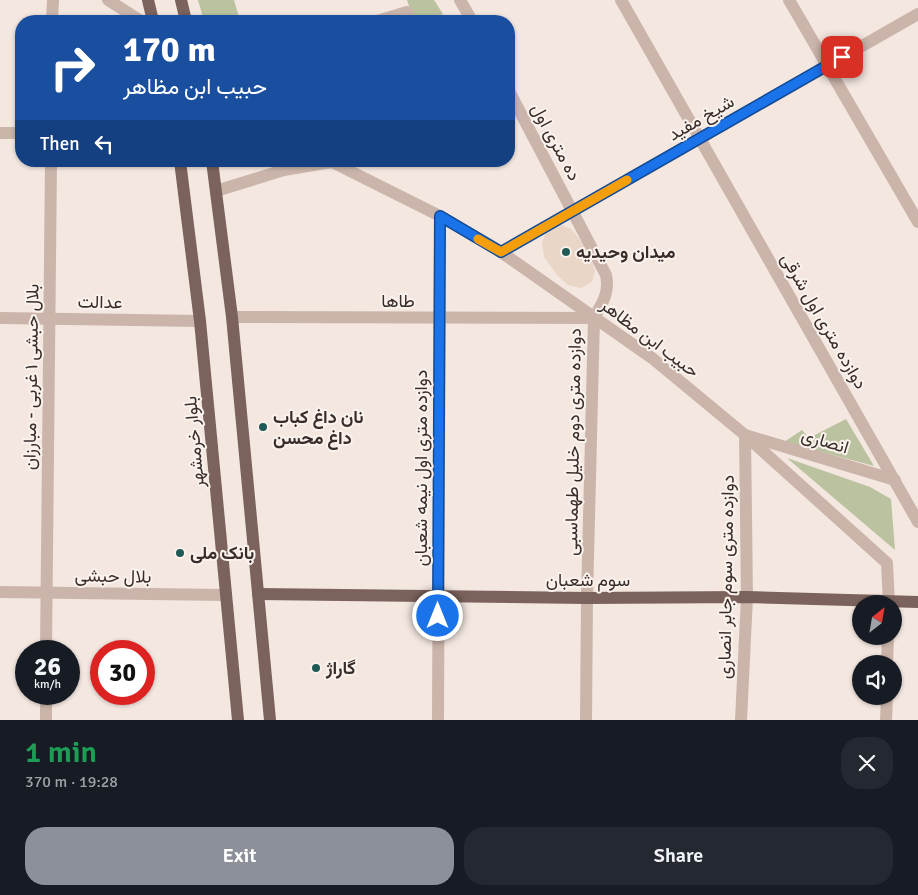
<!DOCTYPE html>
<html lang="en">
<head>
<meta charset="utf-8">
<style>
	body { margin:0; font-family:Signika,Vazirmatn,sans-serif; background:#242831; color:#f1f3f6; height:100vh; display:flex; flex-direction:column; font-size:19px; white-space:nowrap }
	* { box-sizing:border-box; margin:0 }
	p { font-size:16px; color:#9ea1a6 }
	.icon { flex:none; width:28px; height:28px; fill:none; stroke:currentColor; stroke-width:2; stroke-linecap:round; stroke-linejoin:round }
	.map { position:relative; height:720px; overflow:hidden }
	.drawer { display:flex; flex-direction:column; background:#171b24; flex:1 }
	.drawer>* { flex:none }
	.banner { position:absolute; left:15px; top:15px; width:500px; height:152px; border-radius:20px; box-shadow:0 1px 4px #0004; background:#1a4fa0; color:#fff; overflow:hidden }
	.needle { width:32px; rotate:31deg }
	.tools { position:absolute; left:852px; top:595px; display:grid; gap:10px }
	.tools a { display:grid; place-items:center; width:50px; height:50px; border-radius:50%; background:#171b24; box-shadow:0 1px 4px #0004; font-size:25px }
	.speed { position:absolute; left:15px; top:640px; display:flex; gap:10px; font-size:25px; font-weight:700; text-align:center }
	.speed>* { display:grid; place-content:center; width:65px; height:65px; border-radius:50%; background:#171b24; box-shadow:0 1px 4px #0004; line-height:1 }
	.speed small { font-size:12px; font-weight:400 }
	.speed .limit { border:8px solid #d22; background:#fff; color:#111 }
	.pin { position:absolute; display:grid; place-items:center; width:42px; height:42px; color:#fff; margin:-21px; border-radius:10px; box-shadow:0 2px 8px #0006 }
	.me { position:absolute; width:55px; margin:-28px; rotate:0deg; stroke-linejoin:round; filter:drop-shadow(0 0 4px #0008) }
	.turn { display:flex; align-items:center; gap:18px; height:105px; padding:0 25px; font-size:22px }
	.turn .icon { width:65px; height:65px; stroke-width:2.5 }
	.turn b { display:block; font-size:35px; line-height:42px }
	.then { display:flex; align-items:center; height:48px; padding:0 25px; background:#0003; gap:10px; font-size:19px }
	.round { display:grid; place-items:center; flex:none; width:52px; height:52px; border-radius:20px; background:#242831 }
	.headline { display:flex; align-items:center; justify-content:space-between; height:85px; padding:0 25px }
	h1 { font-size:30px; font-weight:600; line-height:38px; color:#1e9e55 }
	.primary-button { display:flex; gap:10px; margin-top:auto; padding:10px 25px }
	.primary-button a { flex:1; height:58px; border-radius:20px; background:#8c9099; color:#fff; font-size:20px; font-weight:600; line-height:58px; text-align:center }
	.primary-button a+a { background:#242831; color:#f1f3f6 }
	.map>svg:first-child { display:block }
	.green { fill:#bbc29f }
	.plaza { fill:#ead6c7 }
	.lines { fill:none; stroke-linecap:round; stroke-linejoin:round }
	.minor { stroke:#cbb5ab; stroke-width:12 }
	.major { stroke:#7b625c; stroke-width:12 }
	.route-casing { stroke:#114b97; stroke-width:12 }
	.route { stroke:#1a73e8; stroke-width:9 }
	.slow { stroke:#f59e0b; stroke-width:9 }
	.poi-dot { fill:#205a56; stroke:#faf2ec; stroke-width:2 }
	.labels { text-anchor:middle; dominant-baseline:central; stroke-width:4; stroke-linejoin:round; paint-order:stroke }
	.street-label { font-size:18px; fill:#392d2a; stroke:#faf2ec }
	.poi-label { font-size:18px; font-weight:bold; fill:#392d2a; stroke:#faf2ec; text-anchor:start }
</style>
</head>
<body>
<div class="map">
<svg width="918" height="720" viewBox="0 0 918 720">
	<rect width="100%" height="100%" fill="#f3e7e0"/>
	<g class="green">
		<path d="M198,0H234L240,21H204Z"/>
		<path d="M407,0H434L443,14L424,21H411L410,9Z"/>
		<path d="M846,419L874,466L784,442L802,430L809,438Z"/>
		<path d="M787,458L870,487L891,499L895,550Z"/>
	</g>
	<path class="plaza" d="M562,225L571,229L586,247L595,270L592,282L581,288L568,285L557,275L544,257L542,243L545,234L556,227Z"/>
	<g class="lines">
		<g class="minor">
			<path d="M108,0L141,21"/>
			<path d="M460,0L472,21"/>
			<path d="M621,0L918,522"/>
			<path d="M789,0L918,222"/>
			<path d="M52,21L53,0"/>
			<path d="M377,21L407,12"/>
			<path d="M509,91L606,275C610,293 602,303 594,318L587,598L586,720"/>
			<path d="M0,133H21"/>
			<path d="M330,161L440,216L501,252L652,358L745,435L887,563L889,604"/>
			<path d="M216,191L284,170L331,162"/>
			<path d="M501,252L918,14"/>
			<path d="M232,317L594,318"/>
			<path d="M0,318L200,321"/>
			<path d="M0,592L226,595"/>
			<path d="M46,651L51,161"/>
			<path d="M887,664L888,636"/>
			<path d="M46,720V694"/>
			<path d="M438,720L440,216"/>
			<path d="M741,720L747,597L745,435L895,480"/>
			<path d="M886,720L887,696"/>
		</g>
		<g class="major">
			<path d="M148,0L153,21"/>
			<path d="M181,0L186,21"/>
			<path d="M180,161L200,321L238,720"/>
			<path d="M212,161L232,317L270,720"/>
			<path d="M258,594L587,598L747,597L918,602"/>
		</g>
	</g>
	<g class="lines">
		<defs>
			<path id="route" d="M438,616L440,216L501,252L842,57"/>
		</defs>
		<use href="#route" class="route-casing"/>
		<use href="#route" class="route"/>
		<path class="slow" d="M478,239L501,252L627,180"/>
	</g>
	<g class="poi-dot">
		<circle cx="566" cy="252" r="5"/>
		<circle cx="263" cy="427" r="5"/>
		<circle cx="180" cy="553" r="5"/>
		<circle cx="316" cy="668" r="5"/>
	</g>
	<g class="labels">
		<g class="street-label">
			<text transform="translate(701 118) rotate(-30)">شیخ مفید</text>
			<text transform="translate(556 142) rotate(62)">ده متری اول</text>
			<text x="398" y="301">طاها</text>
			<text transform="translate(100 302) rotate(1)">عدالت</text>
			<text transform="translate(824 321) rotate(60)">دوازده متری اول شرقی</text>
			<text transform="translate(650 338) rotate(37)">حبیب ابن مظاهر</text>
			<text transform="translate(31 377) rotate(-89)">بلال حبشی ۱ غربی - مبارزان</text>
			<text transform="translate(825 441) rotate(17)">انصاری</text>
			<text transform="translate(194 442) rotate(-95)">بلوار خرمشهر</text>
			<text transform="translate(573 442) rotate(-89)">دوازده متری دوم خلیل طهماسبی</text>
			<text transform="translate(421 468) rotate(-90)">دوازده متری اول نیمه شعبان</text>
			<text transform="translate(113 576) rotate(1)">بلال حبشی</text>
			<text transform="translate(726 577) rotate(-89)">دوازده متری سوم جابر انصاری</text>
			<text x="588" y="580">سوم شعبان</text>
		</g>
		<g class="poi-label">
			<text x="576" y="252">میدان وحیدیه</text>
			<text x="273" y="417">نان داغ کباب<tspan x="273" dy="21">داغ محسن</tspan></text>
			<text x="190" y="553">بانک ملی</text>
			<text x="326" y="668">گاراژ</text>
		</g>
	</g>
</svg>
<div class="tools">
<a><svg class="needle" viewBox="-14 -14 28 28"><path d="M0-13l5 13h-10z" fill="#e53935"/><path d="M0 13l5-13h-10z" fill="#9ea1a6"/></svg></a>
<a><svg class="icon" aria-label="sound" viewBox="0 0 24 24"><path d="M4 9h4l5-4v14l-5-4H4zM17 9q2 3 0 6"/></svg></a>
</div>
<div class="speed"><div>26<small>km/h</small></div><div class="limit">30</div></div>
<div class="pin" style="left:842px;top:57px;background:#d93025"><svg class="icon" aria-label="arrive" viewBox="0 0 24 24"><path d="M6 21V4h12l-3 4 3 4H6"/></svg></div>
<svg class="me" style="left:438px;top:616px" viewBox="-20 -20 40 40"><circle r="17" fill="#1a73e8" stroke="#fff" stroke-width="3"/><path d="M0-11L8 9 0 5-8 9z" fill="#fff"/></svg>
<div class="banner">
<div class="turn"><svg class="icon" aria-label="right" viewBox="0 0 24 24"><path d="M7 20v-9h11M14 6l5 5-5 5"/></svg><div><b>170 m</b>حبیب ابن مظاهر</div></div>
<div class="then">Then<svg class="icon" aria-label="left" viewBox="0 0 24 24"><path d="M17 20v-9H6M10 6l-5 5 5 5"/></svg></div>
</div>
</div>
<section class="drawer">
<div class="headline"><div><h1>1 min</h1><p>370 m · 19:28</p></div><a class="round"><svg class="icon" aria-label="close" viewBox="0 0 24 24"><path d="M6 6l12 12M18 6L6 18"/></svg></a></div>
<div class="primary-button"><a>Exit</a><a>Share</a></div>
</section>
</body>
</html>
